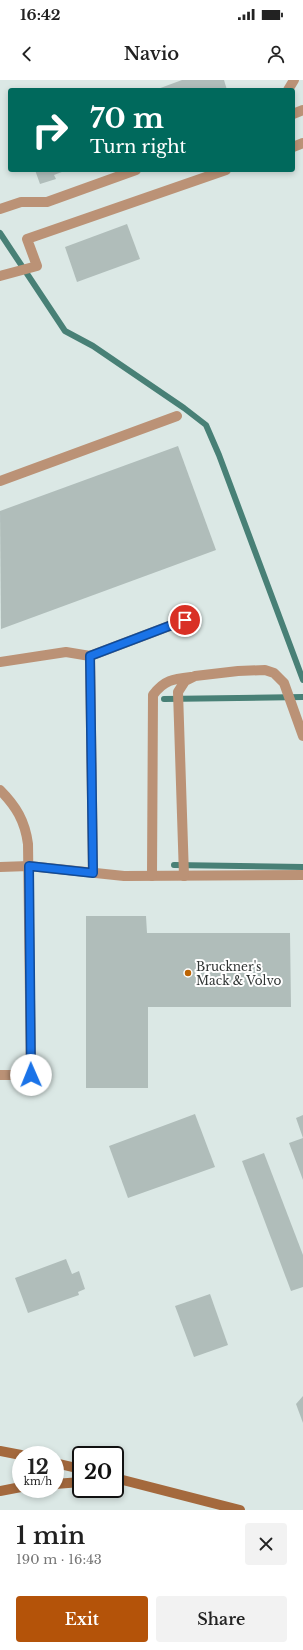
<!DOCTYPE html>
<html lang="en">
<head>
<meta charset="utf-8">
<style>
	body { margin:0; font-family:"Libre Baskerville",serif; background:#f2f2f2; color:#222; height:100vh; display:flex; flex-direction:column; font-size:15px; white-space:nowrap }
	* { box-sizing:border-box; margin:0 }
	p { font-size:13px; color:#767676 }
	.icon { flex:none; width:22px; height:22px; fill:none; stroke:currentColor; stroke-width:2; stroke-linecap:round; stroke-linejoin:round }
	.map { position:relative; height:1430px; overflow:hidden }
	.details { display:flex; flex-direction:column; background:#fff; flex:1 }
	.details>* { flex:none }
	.top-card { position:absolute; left:8px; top:8px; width:287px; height:84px; border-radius:4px; box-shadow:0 2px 6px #0003; background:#00695c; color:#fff; overflow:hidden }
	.speed { position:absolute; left:12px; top:1366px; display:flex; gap:8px; font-size:20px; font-weight:700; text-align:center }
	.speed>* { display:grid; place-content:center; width:52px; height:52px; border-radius:50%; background:#fff; box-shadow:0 2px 6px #0003; line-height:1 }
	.speed small { font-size:10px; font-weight:400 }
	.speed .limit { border:2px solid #111; border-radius:6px; background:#fff; color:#111 }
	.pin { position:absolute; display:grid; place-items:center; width:34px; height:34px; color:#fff; margin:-17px; border:2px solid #fff; border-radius:50%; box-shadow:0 1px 4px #0007 }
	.me { position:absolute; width:44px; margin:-22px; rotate:359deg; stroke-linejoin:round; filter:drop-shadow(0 0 3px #0008) }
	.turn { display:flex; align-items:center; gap:14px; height:84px; padding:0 16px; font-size:18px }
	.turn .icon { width:52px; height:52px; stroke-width:2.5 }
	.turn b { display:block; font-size:28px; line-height:34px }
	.round { display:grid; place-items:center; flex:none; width:42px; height:42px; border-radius:4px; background:#f2f2f2 }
	.headline { display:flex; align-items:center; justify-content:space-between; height:68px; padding:0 16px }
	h1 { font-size:24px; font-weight:600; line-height:30px }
	.primary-button { display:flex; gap:8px; margin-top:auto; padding:8px 16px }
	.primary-button a { flex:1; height:46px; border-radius:4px; background:#b45309; color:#fff; font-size:16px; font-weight:600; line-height:46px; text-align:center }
	.primary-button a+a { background:#f2f2f2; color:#222 }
	.status { display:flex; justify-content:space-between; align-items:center; height:28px; padding:0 20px; background:#fff; direction:ltr }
	.status svg { height:11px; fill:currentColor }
	header { display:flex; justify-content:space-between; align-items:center; height:52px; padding:0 16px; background:#fff; font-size:18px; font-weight:600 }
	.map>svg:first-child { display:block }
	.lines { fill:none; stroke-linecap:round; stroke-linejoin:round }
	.stream { stroke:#488076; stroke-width:6 }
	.building { fill:#b0bdba }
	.lane { stroke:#bb9276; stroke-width:10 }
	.secondary { stroke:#a4693d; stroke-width:10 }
	.route-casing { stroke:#114b97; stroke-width:10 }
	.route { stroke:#1a73e8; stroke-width:7 }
	.poi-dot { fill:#bc6302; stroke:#fff; stroke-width:1.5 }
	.labels { text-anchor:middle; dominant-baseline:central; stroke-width:4; stroke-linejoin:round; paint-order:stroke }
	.poi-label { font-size:12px; fill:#303534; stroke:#fff; text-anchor:start }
</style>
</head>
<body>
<div class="status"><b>16:42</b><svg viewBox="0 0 49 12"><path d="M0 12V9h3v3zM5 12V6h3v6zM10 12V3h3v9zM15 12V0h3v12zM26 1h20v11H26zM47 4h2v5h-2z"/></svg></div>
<header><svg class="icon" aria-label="back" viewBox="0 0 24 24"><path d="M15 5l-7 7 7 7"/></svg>Navio<svg class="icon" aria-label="person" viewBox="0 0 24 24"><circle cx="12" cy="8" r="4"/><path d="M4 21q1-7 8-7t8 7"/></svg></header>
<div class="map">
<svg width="303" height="1430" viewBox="0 0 303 1430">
	<rect width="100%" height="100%" fill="#dbe8e5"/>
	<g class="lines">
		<g class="stream">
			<path d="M0,153L65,251L93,266L184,328L206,345L219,375L303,600"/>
			<path d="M164,619L303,617"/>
			<path d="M174,785L303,787"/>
		</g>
	</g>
	<g class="building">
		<path d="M182,0H224L227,10H155Z"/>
		<path d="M35,90H67L54,95L56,99L40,104Z"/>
		<path d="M127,144L140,179L77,202L65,167Z"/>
		<path d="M178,366L216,470L1,549L0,431Z"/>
		<path d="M86,836H146L147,853H290L291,927H148V1008H86Z"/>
		<path d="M195,1034L215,1087L128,1118L109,1066Z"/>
		<path d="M303,1035V1058L296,1038Z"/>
		<path d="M303,1058V1100L289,1063Z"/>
		<path d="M264,1073L303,1175V1207L291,1211L242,1081Z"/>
		<path d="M66,1179L72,1194L79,1191L85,1209L78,1212L79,1215L28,1233L15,1198Z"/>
		<path d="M210,1214L228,1265L194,1277L175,1226Z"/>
		<path d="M303,1316V1343L296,1324Z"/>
	</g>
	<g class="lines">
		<g class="lane">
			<path d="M288,10L294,0"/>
			<path d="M293,34L303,30"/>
			<path d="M293,67L303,63"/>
			<path d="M0,129L21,122H47L136,90"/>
			<path d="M0,196L37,186L27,159L226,90"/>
			<path d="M0,401L177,336"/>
			<path d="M90,576L93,793"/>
			<path d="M0,582L66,572L90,576L185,540"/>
			<path d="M0,710C16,726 25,741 28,764L31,995H0"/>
			<path d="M0,787L29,786L124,796L303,795"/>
			<path d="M152,796L153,615C164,600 173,599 191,597"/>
			<path d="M184,796L178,612L185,601L195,596L238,591L265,590L274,593L284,603L303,656"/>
		</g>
		<g class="secondary">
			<path d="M0,1371L21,1375"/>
			<path d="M55,1383L81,1389"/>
			<path d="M115,1398L240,1430"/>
			<path d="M55,1404L81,1402"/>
			<path d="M0,1411L21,1407"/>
		</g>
	</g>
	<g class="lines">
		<defs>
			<path id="route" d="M31,995L29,786L93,793L90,576L185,540"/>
		</defs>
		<use href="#route" class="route-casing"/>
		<use href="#route" class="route"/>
	</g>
	<circle class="poi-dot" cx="188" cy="893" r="4"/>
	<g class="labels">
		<g class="poi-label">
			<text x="196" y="886">Bruckner's<tspan x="196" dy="14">Mack &amp; Volvo</tspan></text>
		</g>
	</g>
</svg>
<div class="speed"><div>12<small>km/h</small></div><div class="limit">20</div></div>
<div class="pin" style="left:185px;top:540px;background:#d93025"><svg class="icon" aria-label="arrive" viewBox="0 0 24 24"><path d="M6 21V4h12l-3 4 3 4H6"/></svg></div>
<svg class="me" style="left:31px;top:995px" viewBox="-20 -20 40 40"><circle r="19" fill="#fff"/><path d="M0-13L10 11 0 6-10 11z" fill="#1a73e8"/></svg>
<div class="top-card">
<div class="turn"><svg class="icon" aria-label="right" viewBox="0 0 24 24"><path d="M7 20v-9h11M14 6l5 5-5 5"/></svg><div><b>70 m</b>Turn right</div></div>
</div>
</div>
<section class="details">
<div class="headline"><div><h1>1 min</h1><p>190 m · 16:43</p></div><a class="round"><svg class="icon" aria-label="close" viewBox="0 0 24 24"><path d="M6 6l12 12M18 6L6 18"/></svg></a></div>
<div class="primary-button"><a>Exit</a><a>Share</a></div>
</section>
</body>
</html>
